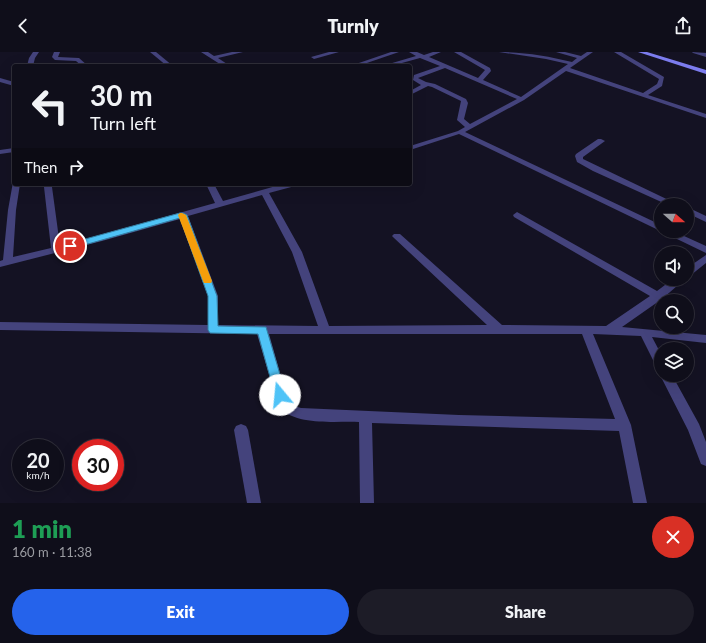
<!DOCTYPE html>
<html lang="en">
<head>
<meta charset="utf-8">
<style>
	body { margin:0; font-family:Lato,sans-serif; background:#1d1c27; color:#f1f3f6; height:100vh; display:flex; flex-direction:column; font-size:15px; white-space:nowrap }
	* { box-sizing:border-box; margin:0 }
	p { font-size:13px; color:#9b9ca2 }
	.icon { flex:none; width:22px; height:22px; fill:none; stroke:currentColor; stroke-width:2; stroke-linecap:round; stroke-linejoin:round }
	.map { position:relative; height:451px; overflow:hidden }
	.sheet { display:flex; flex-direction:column; background:#0f0e1a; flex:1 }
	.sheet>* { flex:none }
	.hud { position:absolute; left:12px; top:12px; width:400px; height:122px; border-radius:4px; box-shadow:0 4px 16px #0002,0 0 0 1px #2f2e39; background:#0f0e1a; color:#f1f3f6; overflow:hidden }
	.needle { width:26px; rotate:111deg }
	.tools { position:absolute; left:654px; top:146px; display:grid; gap:8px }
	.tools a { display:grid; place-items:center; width:40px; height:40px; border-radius:50%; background:#0f0e1a; box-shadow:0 4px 16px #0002,0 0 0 1px #2f2e39; font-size:20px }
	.speed { position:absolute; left:12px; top:387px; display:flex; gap:8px; font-size:20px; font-weight:700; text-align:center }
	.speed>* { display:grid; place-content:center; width:52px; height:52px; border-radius:50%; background:#0f0e1a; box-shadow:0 4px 16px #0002,0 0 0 1px #2f2e39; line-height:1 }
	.speed small { font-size:10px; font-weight:400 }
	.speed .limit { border:6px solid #d22; background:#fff; color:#111 }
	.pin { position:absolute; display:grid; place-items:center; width:34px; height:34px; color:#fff; margin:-17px; border:2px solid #fff; border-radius:50%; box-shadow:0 1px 4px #0007 }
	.me { position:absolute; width:44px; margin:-22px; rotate:343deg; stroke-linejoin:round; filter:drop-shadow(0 0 3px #0008) }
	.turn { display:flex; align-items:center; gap:14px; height:84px; padding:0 12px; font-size:18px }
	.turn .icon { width:52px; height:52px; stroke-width:2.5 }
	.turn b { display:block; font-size:28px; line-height:34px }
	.then { display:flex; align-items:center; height:38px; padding:0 12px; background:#0003; gap:8px; font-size:15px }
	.round { display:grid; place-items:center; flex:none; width:42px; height:42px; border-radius:21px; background:#1d1c27 }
	.summary { display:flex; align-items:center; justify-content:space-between; height:68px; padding:0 12px }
	h1 { font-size:24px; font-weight:800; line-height:30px; color:#1e9e55 }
	.cta { display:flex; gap:8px; margin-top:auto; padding:8px 12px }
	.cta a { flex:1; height:46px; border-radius:24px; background:#2563eb; color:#fff; font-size:16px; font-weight:800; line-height:46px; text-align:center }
	.cta a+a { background:#1d1c27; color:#f1f3f6 }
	header { display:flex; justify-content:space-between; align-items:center; height:52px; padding:0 12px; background:#0f0e1a; font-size:18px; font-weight:800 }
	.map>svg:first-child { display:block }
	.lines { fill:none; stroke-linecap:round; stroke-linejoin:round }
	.street { fill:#44437c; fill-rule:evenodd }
	.secondary { fill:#7c7cee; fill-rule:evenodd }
	.route { fill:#4fc3f7; stroke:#337fa1 }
	.slow { fill:#f59e0b }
</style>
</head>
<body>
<header><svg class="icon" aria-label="back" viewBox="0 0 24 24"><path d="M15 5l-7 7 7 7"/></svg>Turnly<svg class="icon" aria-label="share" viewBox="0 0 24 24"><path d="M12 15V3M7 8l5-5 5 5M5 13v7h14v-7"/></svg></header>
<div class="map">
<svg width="706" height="451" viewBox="0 0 706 451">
	<rect width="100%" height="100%" fill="#141223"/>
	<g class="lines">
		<g class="street">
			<path d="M33,0H39L35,6L33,14H27L29,6Z"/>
			<path d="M54,0H60L58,5L79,6L88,14H82L76,9L55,8L52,5Z"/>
			<path d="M150,0H156L173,14H167Z"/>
			<path d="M201,0H208L214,4L232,0H243L218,6L230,14H223Z"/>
			<path d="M329,0H339L314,7L311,5Z"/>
			<path d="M391,0H399L361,13L356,12Z"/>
			<path d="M409,0H417L424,3L433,0H441L429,5L478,26L485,18L454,0H461L490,16L491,19L483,28L521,45L568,12L546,7L499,0C524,0 548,4 572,10L577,6L556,0H565L581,4L587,0H593L570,16L643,41L657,32L659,27L614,0H621L664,25L662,34L648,43L706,62V66L566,19L524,48L465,80L661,173V179H673L706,194V201L459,82L410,98V94L458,79L465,75L457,68L461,49L432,35L428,34L410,43V39L421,33L413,28L414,23L440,14L420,6L391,14H382L416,4ZM445,16L517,47L470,72L464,67L468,51L466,47L435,32L426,30L418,26Z"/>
			<path d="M692,0L706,1V5L693,1Z"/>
			<path d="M0,26L14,30V34L0,30Z"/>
			<path d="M598,87H601L605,89L583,105V107L679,153H668L593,119L577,110L575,104L576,102Z"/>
			<path d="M14,96V100L0,102V98Z"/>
			<path d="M13,130L14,132H20L16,158L13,205L51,196L44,135L45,133H48L52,135L60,194L215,151L206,132H214L223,149L283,132H296L295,134L269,141L302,200L329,274L487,273L394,186L392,184L394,182H400L502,273L606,274L650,244L514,165L513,163L517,160L657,239L673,227H685L662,247L622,275L706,283V291L652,285L661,302V318L657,316L641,284L593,282L631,373L647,451H633L619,379L372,371L374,451H360L359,370C333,369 299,374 279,356L257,282L0,278V270L208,273V244L180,167L102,189L0,215V209L3,208L8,158ZM262,143L292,200L318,274L218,273V244L188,164ZM269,282H582L615,367L459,363L301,356L294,354L288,349Z"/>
			<path d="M687,155L706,164V170L687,161Z"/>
			<path d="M706,203V211L691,223L687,224V216Z"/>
			<path d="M661,321V323H672L699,372L706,390V414L701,412L688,378L660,323Z"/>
			<path d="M241,372L246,374L248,378L261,451H247L234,378L236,374Z"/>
		</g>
		<path class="secondary" d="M638,0H647L706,18V22Z"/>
	</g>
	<path class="route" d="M180,161H183L187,163L217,244L218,274L266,275L286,343L284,347L280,348L276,347L275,343L258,282L210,281L208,278V244L180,166L70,197L66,194L67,192Z"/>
	<path class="slow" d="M180,161H182L186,163L212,229L211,231H204L203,229L178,163Z"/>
</svg>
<div class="tools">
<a><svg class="needle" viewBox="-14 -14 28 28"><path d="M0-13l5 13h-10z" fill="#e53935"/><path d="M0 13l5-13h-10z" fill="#9b9ca2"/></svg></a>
<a><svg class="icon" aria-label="sound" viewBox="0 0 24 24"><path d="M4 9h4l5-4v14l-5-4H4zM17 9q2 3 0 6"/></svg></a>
<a><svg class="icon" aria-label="search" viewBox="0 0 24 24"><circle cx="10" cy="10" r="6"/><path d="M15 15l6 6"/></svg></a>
<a><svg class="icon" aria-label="layers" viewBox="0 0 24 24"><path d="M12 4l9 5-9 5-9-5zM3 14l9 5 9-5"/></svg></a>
</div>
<div class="speed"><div>20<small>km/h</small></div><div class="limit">30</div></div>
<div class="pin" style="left:70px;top:194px;background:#d93025"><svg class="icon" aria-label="arrive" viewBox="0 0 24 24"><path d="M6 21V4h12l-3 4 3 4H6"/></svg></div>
<svg class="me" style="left:280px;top:343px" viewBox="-20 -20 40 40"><circle r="19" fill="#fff"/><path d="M0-13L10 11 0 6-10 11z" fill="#4fc3f7"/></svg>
<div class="hud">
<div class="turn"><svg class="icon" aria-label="left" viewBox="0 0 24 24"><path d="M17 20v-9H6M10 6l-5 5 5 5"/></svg><div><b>30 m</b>Turn left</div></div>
<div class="then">Then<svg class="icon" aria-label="right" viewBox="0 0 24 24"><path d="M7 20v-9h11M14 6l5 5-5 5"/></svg></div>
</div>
</div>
<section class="sheet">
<div class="summary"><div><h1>1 min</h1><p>160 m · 11:38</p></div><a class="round" style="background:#d93025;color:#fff"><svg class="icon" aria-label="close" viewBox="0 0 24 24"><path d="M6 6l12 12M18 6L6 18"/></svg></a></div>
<div class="cta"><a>Exit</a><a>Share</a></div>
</section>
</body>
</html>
